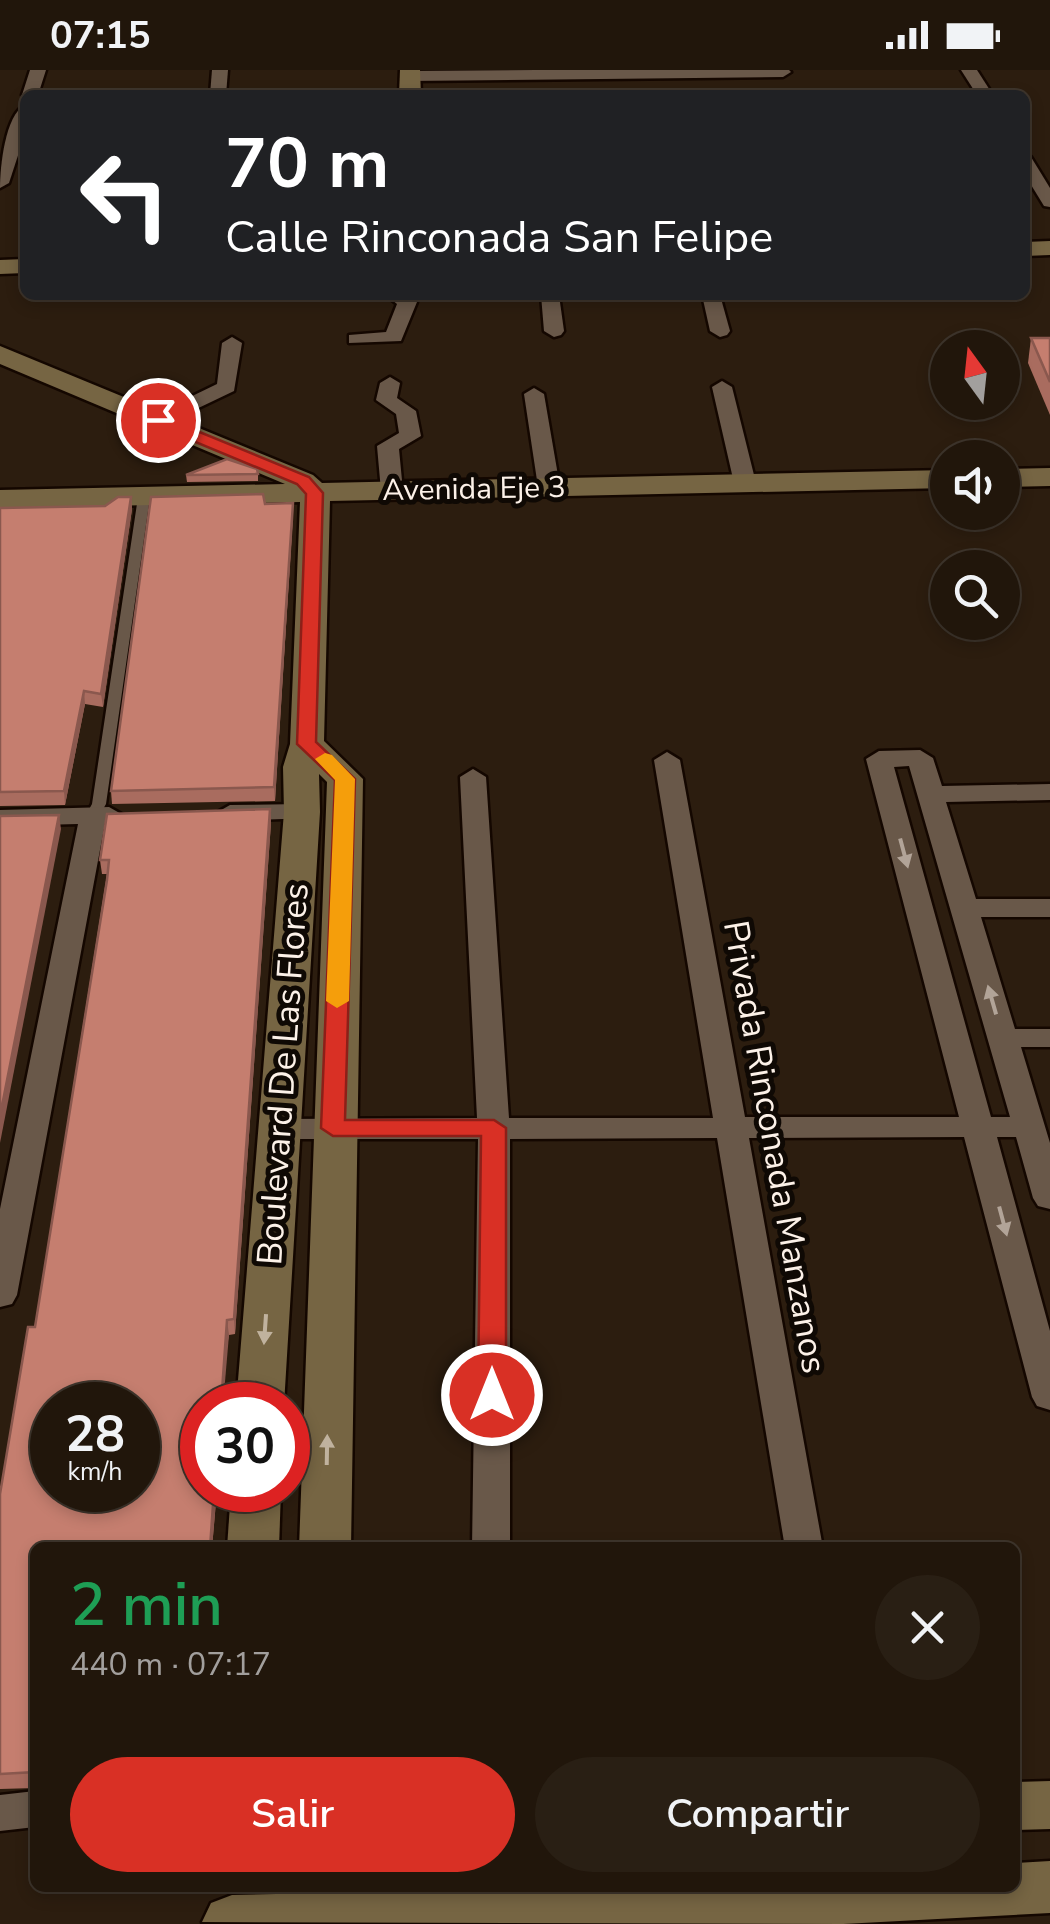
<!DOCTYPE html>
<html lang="es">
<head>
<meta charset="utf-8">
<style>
	body { margin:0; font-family:"Nunito Sans",sans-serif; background:#291f14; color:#f1f3f6; height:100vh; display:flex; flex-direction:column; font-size:38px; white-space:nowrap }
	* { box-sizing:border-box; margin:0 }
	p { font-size:32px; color:#a29f9d }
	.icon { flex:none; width:55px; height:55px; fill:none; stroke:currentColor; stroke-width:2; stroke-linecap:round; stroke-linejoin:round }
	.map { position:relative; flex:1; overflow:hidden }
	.panel { position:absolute; left:30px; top:1472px; width:990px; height:350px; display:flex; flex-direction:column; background:#21160b; border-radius:15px; box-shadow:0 5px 15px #0003,0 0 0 2px #3e352c }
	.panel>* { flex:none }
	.top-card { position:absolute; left:20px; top:20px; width:1010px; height:210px; border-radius:15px; box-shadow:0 5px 15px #0003,0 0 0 2px #3e352c; background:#202124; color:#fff; overflow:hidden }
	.needle { width:65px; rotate:345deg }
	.fabs { position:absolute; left:930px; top:260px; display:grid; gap:20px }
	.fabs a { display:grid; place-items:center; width:90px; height:90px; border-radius:50%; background:#21160b; box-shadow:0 5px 15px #0003,0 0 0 2px #3e352c; font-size:50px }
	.speed { position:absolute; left:30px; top:1312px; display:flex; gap:20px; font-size:50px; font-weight:700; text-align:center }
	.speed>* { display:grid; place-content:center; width:130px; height:130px; border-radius:50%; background:#21160b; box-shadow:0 5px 15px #0003,0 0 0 2px #3e352c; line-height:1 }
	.speed small { font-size:25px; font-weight:400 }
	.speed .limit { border:15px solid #d22; background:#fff; color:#111 }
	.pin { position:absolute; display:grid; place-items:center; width:85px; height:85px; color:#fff; margin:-42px; border:5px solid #fff; border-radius:50%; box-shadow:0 2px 10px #0007 }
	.me { position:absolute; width:110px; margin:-55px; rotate:0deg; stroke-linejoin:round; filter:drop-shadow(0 0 8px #0008) }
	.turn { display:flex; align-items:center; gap:35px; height:210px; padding:0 40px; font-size:45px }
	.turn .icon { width:130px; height:130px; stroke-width:2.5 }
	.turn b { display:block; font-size:70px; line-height:85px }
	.round { display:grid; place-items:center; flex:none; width:105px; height:105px; border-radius:52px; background:#291f14 }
	.overview { display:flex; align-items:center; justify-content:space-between; height:170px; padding:0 40px }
	h1 { font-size:60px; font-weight:600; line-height:75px; color:#1e9e55 }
	.button { display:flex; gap:20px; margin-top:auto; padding:20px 40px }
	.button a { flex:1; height:115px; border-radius:60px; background:#d93025; color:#fff; font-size:40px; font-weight:600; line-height:115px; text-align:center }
	.button a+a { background:#291f14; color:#f1f3f6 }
	.status { display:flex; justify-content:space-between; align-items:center; height:70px; padding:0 50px; background:#21160b; direction:ltr }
	.status svg { height:28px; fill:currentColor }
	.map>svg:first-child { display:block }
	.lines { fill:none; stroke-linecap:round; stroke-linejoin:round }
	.lane-casing { stroke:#140700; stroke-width:5 }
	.street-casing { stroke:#140700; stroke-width:5 }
	.secondary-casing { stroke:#140700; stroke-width:5 }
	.lane { fill:#695849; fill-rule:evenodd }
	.street { fill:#695849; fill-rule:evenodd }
	.secondary { fill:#766543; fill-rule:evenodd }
	.wall { fill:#a96c5f }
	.shaded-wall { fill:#8a584e }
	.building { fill:#c57e6f; stroke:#8a584e; stroke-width:2.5; fill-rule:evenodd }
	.oneway { fill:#b2a498 }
	.oneway2 { fill:#c0b29e }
	.route { fill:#d93025; stroke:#8d1f18; stroke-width:2.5 }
	.slow { fill:#f59e0b }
	.labels { text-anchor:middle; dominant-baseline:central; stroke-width:10; stroke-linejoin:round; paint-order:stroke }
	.far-street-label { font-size:30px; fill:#fcf1e8; stroke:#0f0904 }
	.street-label { font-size:35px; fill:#fcf1e8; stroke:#0f0904 }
</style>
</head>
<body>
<div class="status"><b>07:15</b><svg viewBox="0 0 49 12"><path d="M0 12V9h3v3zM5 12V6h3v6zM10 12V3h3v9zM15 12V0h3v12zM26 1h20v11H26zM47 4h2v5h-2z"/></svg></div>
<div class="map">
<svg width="1050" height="1854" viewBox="0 0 1050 1854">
	<rect width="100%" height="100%" fill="#2c1d0f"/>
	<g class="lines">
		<defs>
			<path id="lane" d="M144,424L150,427L106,734L98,748L93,749L86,745L92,734L138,427Z"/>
			<g id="street">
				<path d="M30,0H46L38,25H25V29L22,25Z"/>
				<path d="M212,0H228L226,25H210Z"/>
				<path d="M536,0H789L791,2L783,7L410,11L402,6L410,1Z"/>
				<path d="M961,0H977L993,25H977Z"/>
				<path d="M25,35V64L9,113L0,118C0,97 5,45 25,35Z"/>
				<path d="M1025,86L1031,87L1050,118V137L1044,136L1025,105Z"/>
				<path d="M386,225H409L417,232L401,271L349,273V265L386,262L397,234Z"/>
				<path d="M541,225H559L564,261L561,265L554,267L544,261Z"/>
				<path d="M702,225H720L730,261L727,265L720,267L710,261Z"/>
				<path d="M232,267L242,273L234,321L165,354H151L148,350L151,346L217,314L222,273Z"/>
				<path d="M390,307L400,313L397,328L416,341L421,366L399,379L403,421L392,428L381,421L377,376L399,363L396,344L376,330L380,313Z"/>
				<path d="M722,311L732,317L756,413L753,418H737L734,413L712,317Z"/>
				<path d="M534,318L544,324L560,417L549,424L538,417L524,324Z"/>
				<path d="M920,680L933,688L942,716L1050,714V730L946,732L976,829H1050V847H981L1015,959H1050V977H1021L1050,1073V1139L1038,1136L1033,1128L1016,1067H997L1050,1261V1340L1037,1336L1032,1327L964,1067L749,1068L823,1478H785L717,1068L510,1069V1478H472L478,1069H280L269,1066L264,1059L269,1052L280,1049L477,1048L460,707L473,699L486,707L509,1048H713L654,690L667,682L680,690L745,1047H959L866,689L879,681ZM909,696L1010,1047H991L894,697Z"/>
				<path d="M302,734L316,742L312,748L230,751L216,743L230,735Z"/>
				<path d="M109,737L123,745L119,751L105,753L17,1225L12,1234L0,1237V1139L78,754L0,756V740Z"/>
				<path d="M35,1721V1757L0,1761V1725Z"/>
			</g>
			<g id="secondary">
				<path d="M400,0H420L421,25H399Z"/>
				<path d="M1050,171V185L1025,186V172Z"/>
				<path d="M25,189V203L0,204V190Z"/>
				<path d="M0,276L313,405L322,413L948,400V418L330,431L324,671L363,709L351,1478H299L327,712L319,704L320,742L284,1335H236L284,742L283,697L290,674L300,432L0,438V420L285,414L0,294Z"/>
				<path d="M1050,398V416L1002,417V399Z"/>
				<path d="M231,1420H281L279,1478H227Z"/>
				<path d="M1050,1711V1759L1015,1760V1712Z"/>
				<path d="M1050,1791V1843L843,1854L202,1852L211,1833L232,1825L539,1818H1015V1793Z"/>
			</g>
		</defs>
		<use href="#lane" class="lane-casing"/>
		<use href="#street" class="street-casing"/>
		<use href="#secondary" class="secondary-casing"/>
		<use href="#lane" class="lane"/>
		<use href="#street" class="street"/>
		<use href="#secondary" class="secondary"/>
	</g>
	<g class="wall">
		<path d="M1031,268H1050V345L1028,293Z"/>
		<path d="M258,404V411L187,412L186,405Z"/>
		<path d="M131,427L132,439L103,637L85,634L65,735L0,736V438L105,436Z"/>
		<path d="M265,434L293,445L275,731L112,734L111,721Z"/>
		<path d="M270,739L271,753L235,1264L229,1265L202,1420H217L212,1478H35V1718L0,1719V1424L35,1257L107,804H102L100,790Z"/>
	</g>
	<g class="shaded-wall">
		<path d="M131,427L132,439L103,637L101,624Z"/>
		<path d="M293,433V445L275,731L274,717Z"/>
		<path d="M84,621L85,634L65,735L64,721Z"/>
		<path d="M270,739L271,753L235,1264L234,1249Z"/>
		<path d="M59,745L61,759L0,1073V1046Z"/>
		<path d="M227,1250L229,1265L223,1335H221Z"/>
		<path d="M214,1420H217L212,1478H210Z"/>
	</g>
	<g class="building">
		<path d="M1031,268H1050V312Z"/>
		<path d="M227,389L257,399L258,404L186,405Z"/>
		<path d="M263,424L265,434L293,433L274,717L111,721L151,427Z"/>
		<path d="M118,427H131L101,624L84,621L64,721L0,722V438L105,436Z"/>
		<path d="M270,739L234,1249L227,1250L221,1335H202V1420H214L210,1478H35V1702L0,1704V1424L28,1257H35L107,810L109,790H100L107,744ZM52,1335H138V1420H52Z"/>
		<path d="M59,745L0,1046V746Z"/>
	</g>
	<defs><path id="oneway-solid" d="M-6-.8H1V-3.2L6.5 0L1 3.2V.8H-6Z" transform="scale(2.5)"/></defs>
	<g class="oneway">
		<use href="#oneway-solid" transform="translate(904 783) rotate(75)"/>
		<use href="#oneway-solid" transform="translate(992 930) rotate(-106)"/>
		<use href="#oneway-solid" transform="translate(1003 1151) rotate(75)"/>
	</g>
	<g class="oneway2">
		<use href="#oneway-solid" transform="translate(265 1259) rotate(94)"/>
		<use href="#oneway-solid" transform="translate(327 1380) rotate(-89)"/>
	</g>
	<path class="route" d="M152,347H163L309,407L323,423L316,672L355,709L345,1050H494L506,1058V1325L502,1332H482L478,1325L481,1066H333L321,1058L335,710L297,674L306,424L297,414L152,354Z"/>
	<path class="slow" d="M325,683L332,685L355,709L349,931L337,938L326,931L335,710L315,689Z"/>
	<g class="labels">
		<g class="far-street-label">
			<text transform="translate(474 419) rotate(-1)">Avenida Eje 3</text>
		</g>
		<g class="street-label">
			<text transform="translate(283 1004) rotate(-86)">Boulevard De Las Flores</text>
			<text transform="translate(775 1077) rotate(80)">Privada Rinconada Manzanos</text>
		</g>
	</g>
</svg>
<div class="fabs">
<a><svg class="needle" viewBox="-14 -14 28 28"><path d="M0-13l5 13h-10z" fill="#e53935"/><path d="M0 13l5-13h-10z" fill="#a29f9d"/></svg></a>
<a><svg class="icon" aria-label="sound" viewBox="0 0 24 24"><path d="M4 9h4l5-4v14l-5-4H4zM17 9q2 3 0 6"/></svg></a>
<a><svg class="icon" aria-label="search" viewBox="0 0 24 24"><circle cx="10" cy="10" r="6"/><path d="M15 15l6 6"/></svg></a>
</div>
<div class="speed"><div>28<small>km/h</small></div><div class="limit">30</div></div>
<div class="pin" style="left:158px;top:350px;background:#d93025"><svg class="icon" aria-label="arrive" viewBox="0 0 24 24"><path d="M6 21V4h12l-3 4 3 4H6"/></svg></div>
<svg class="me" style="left:492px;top:1325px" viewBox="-20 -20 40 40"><circle r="17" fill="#d93025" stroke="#fff" stroke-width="3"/><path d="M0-11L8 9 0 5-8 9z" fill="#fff"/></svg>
<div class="top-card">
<div class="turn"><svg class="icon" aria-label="left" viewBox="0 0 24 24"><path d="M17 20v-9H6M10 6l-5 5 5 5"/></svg><div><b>70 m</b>Calle Rinconada San Felipe</div></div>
</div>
<section class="panel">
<div class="overview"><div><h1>2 min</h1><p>440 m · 07:17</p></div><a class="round"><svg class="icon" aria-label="close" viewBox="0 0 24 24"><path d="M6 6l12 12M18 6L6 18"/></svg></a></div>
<div class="button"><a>Salir</a><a>Compartir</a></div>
</section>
</div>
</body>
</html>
